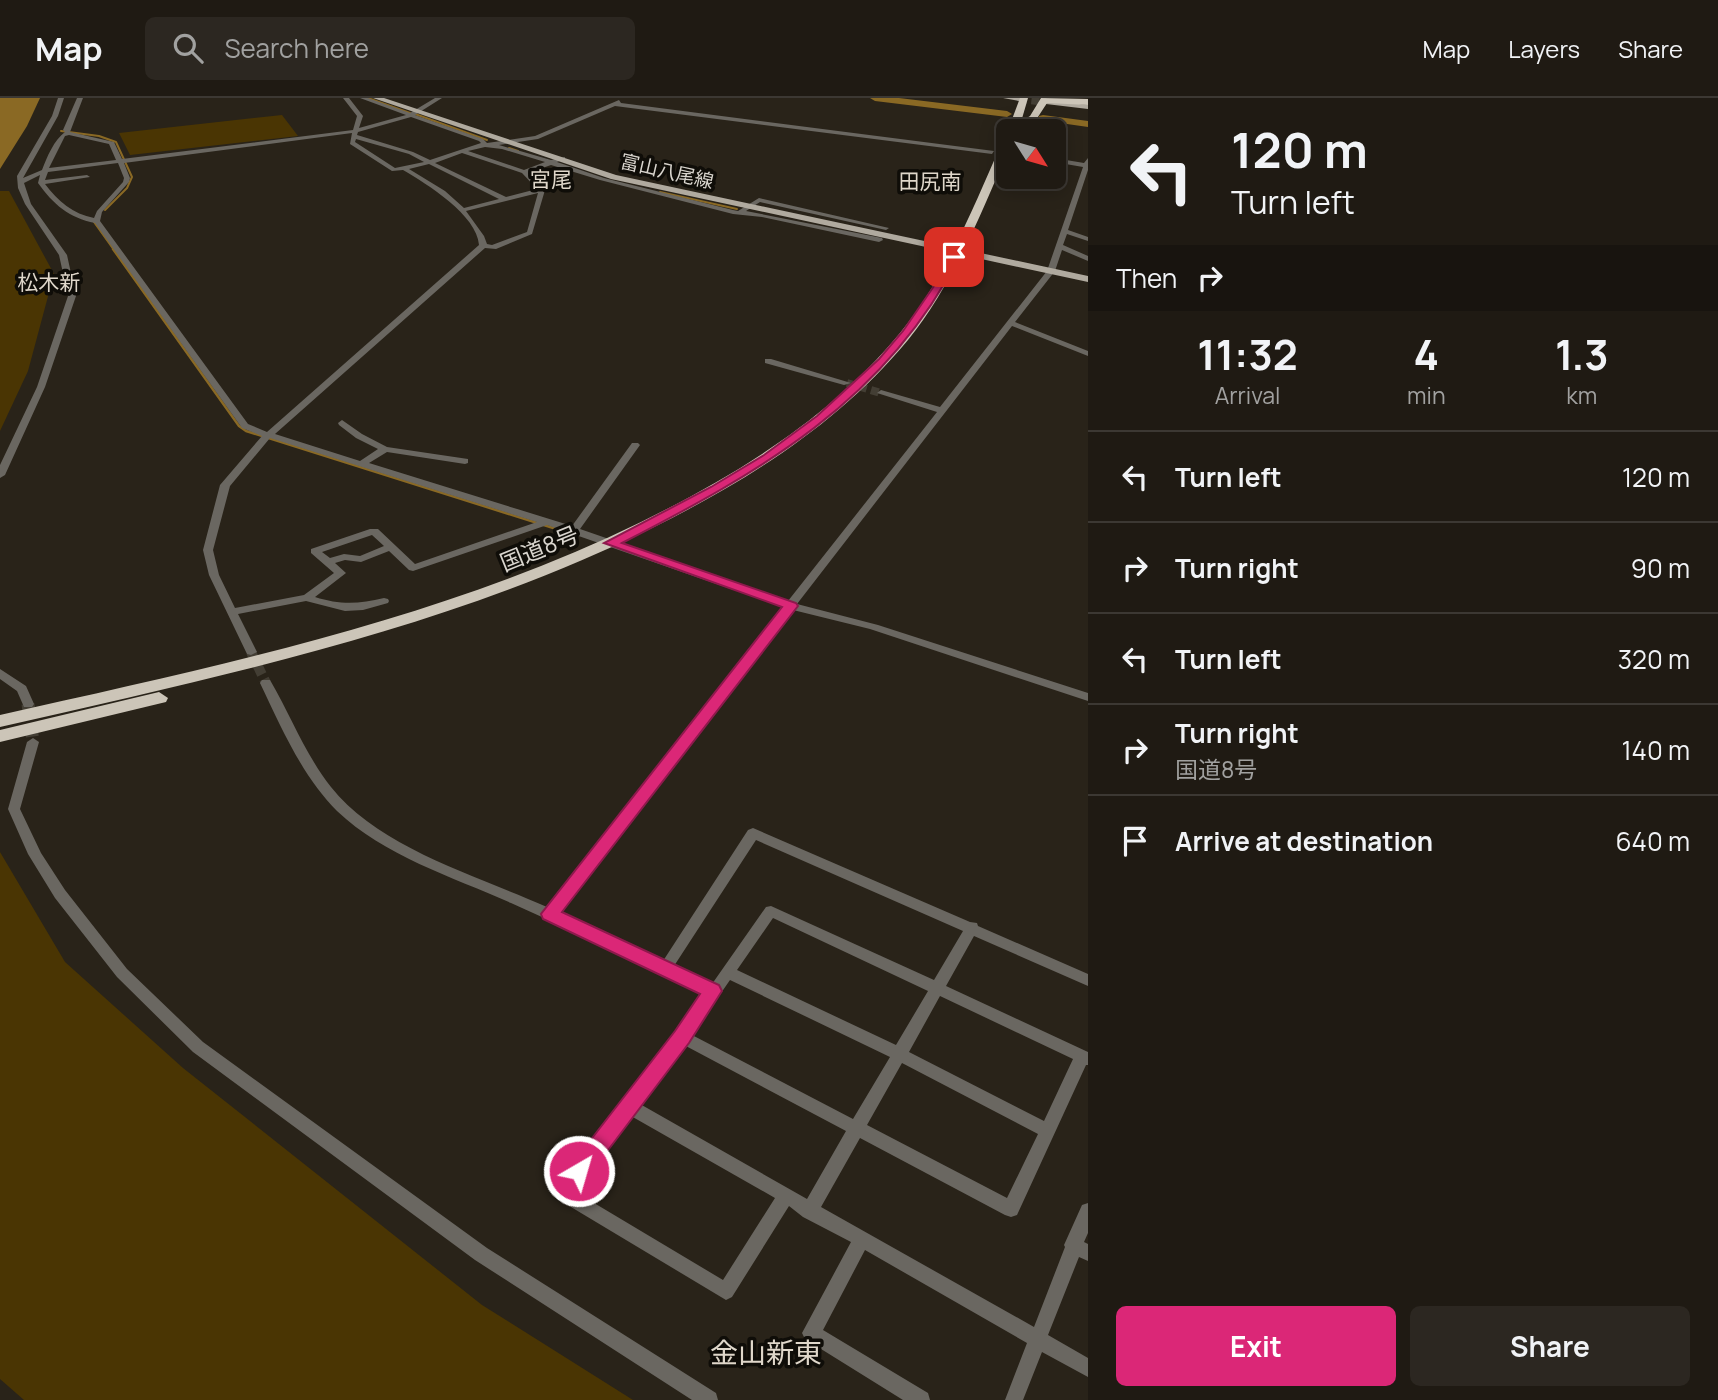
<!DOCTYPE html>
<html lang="en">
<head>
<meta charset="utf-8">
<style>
	body { margin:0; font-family:Manrope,"Noto Sans JP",sans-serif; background:#2c2721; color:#f1f3f6; height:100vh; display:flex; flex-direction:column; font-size:26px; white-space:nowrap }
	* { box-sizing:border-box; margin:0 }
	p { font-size:23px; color:#a1a1a0 }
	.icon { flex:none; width:38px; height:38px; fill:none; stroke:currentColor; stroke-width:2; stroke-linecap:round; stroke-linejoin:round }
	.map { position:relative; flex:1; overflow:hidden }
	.details { display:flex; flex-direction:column; background:#1f1a13; width:630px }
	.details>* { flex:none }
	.hud { background:#1f1a13; color:#f1f3f6; overflow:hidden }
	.needle { width:46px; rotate:127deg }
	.tools { position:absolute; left:996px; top:21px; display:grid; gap:14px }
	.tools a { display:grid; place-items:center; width:70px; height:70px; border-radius:10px; background:#1f1a13; box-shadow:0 4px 18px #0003,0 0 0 2px #3c3833; font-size:35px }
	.pin { position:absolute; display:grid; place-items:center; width:60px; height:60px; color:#fff; margin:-30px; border-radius:14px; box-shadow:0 4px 10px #0006 }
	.me { position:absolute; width:77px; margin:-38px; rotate:38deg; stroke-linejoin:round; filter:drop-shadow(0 0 5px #0008) }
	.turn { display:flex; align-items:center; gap:24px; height:147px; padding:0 28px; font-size:32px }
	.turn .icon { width:91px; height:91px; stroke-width:2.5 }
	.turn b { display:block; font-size:49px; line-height:60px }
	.then { display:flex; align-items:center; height:66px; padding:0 28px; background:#0003; gap:14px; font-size:26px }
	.eta { display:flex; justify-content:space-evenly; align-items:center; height:119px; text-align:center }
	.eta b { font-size:42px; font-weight:700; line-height:49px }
	.cta { display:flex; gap:14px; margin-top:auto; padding:14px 28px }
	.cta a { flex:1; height:80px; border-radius:10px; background:#db2777; color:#fff; font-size:28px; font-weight:700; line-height:80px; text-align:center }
	.cta a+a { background:#2c2721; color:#f1f3f6 }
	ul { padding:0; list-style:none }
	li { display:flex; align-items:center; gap:21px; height:91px; padding:0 28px; border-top:2px solid #3c3833 }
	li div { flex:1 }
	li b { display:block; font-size:26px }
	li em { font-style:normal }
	header { display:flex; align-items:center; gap:42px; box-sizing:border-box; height:98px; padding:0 35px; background:#1f1a13; border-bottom:2px solid #3c3833 }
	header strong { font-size:33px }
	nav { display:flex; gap:38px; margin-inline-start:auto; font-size:24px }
	.search { width:490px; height:63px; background:#2c2721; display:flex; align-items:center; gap:18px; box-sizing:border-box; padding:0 24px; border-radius:10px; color:#a1a1a0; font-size:26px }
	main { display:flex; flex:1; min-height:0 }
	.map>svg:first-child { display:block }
	.green { fill:#4a3503 }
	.water { fill:#8a6924 }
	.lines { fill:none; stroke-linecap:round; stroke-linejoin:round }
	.stream-far1 { stroke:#8a6924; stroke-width:2 }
	.stream { stroke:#8a6924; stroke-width:2.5 }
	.river { fill:#8a6924; fill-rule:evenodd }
	.minor-tunnel-far2 { stroke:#433e34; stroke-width:8; stroke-dasharray:8 4.5; stroke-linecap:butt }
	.minor-tunnel-far1 { stroke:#433e34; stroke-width:10; stroke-dasharray:10 5; stroke-linecap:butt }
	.minor-tunnel { stroke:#433e34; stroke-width:13; stroke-dasharray:13 7; stroke-linecap:butt }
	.major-tunnel { stroke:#433e34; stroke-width:8; stroke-dasharray:8 4.5; stroke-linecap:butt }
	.minor { fill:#6a6761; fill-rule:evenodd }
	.major { fill:#b0aa9f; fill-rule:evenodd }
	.highway { fill:#ccc5b8; fill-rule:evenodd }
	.route { fill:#db2777; stroke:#8e194d; stroke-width:2 }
	.labels { text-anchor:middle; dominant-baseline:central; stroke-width:7; stroke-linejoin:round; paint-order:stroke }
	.far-street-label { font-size:19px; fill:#d9d5ce; stroke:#0f0d08 }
	.far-neighbourhood-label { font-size:21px; fill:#dfd7ca; stroke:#0f0d08 }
	.street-label { font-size:23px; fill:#d9d5ce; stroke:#0f0d08 }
	.near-neighbourhood-label { font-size:28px; fill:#dfd7ca; stroke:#0f0d08 }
</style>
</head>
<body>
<header>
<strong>Map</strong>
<div class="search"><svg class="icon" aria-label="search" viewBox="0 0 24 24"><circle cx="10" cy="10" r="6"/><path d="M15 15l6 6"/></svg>Search here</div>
<nav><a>Map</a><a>Layers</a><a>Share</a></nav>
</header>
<main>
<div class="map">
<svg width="1088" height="1302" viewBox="0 0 1088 1302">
	<rect width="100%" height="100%" fill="#292319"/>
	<g class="green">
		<path d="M282,17L298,38L130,57L119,35Z"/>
		<path d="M0,93H9L54,176L28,273L0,333Z"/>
		<path d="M0,754L65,864L183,970L482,1207L633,1302H24L0,1281Z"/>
	</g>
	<path class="water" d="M0,0H40L27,28L0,71Z"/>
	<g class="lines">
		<g class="stream-far1">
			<path d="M368,0L410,15"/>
			<path d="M415,16L487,42"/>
			<path d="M61,33L99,38L116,44L132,79L127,90L105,112"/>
			<path d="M509,50L518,53"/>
			<path d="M660,94L737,111"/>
			<path d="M94,124L114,152"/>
		</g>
		<path class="stream" d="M113,151L239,328L246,333L569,435"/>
		<g class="river">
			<path d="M870,0H899L1007,13L1012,16L1007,19L875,3Z"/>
			<path d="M1043,17L1088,23V29L1039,22V18Z"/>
		</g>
		<path class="minor-tunnel-far2" d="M847,285L881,295"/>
		<path class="minor-tunnel-far1" d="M251,554L266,585"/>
		<path class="minor-tunnel" d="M28,606L33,644"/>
		<path class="major-tunnel" d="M1019,1L1046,4"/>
		<g class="minor">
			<path d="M58,0H64L58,18L23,80L42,72C47,59 54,42 65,34L63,32L77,0H83L70,34L114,44L122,61L353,32L357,18L343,0H349L363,18L359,30L406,17L360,0H368L410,15L435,0H442L415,17L483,41L487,45L535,38L619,2L621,5L994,53L992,56L615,8L538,41L499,47L551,62L565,59V61L557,64L604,80L733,112L738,113L759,100L889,130L886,132L760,104L746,113L882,140L883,142L879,144L762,119L733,116L600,82L551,67L528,75L545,92L532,136L496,151L485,150L275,336L360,363L378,351L356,340L339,327L338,325L342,322L362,336L387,349L468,361V365L465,366L387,354L369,365L572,428L632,345H638L640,347L580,431L788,503L937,314L877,295L881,292L940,309L1047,173L1083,69L1054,64V60L1084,65L1088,60V72L1068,132L1088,139V143L1067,136L1063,147L1088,158V163L1062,152L1055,173L1015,224L1088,253V258L1012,228L797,506L878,527L1088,595V603L870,531L793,512L559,814L663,863L748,732L753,730L970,824L977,825L978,828L1088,876V888L974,838L946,888L1088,954V967H1086L1017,1117L1011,1119L1005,1117L860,1040L821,1109L1034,1229L1065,1149L1064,1147L1082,1107L1088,1105V1135L1084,1144L1088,1146V1163L1079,1159L1048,1237L1088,1260V1279L1042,1254L1023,1302H1005L1027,1245L865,1152L823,1232L928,1295L930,1302H903L805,1241L802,1235L851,1144L803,1119L789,1108L732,1199L726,1202L556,1100L554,1095L556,1090L677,935L704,896C640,865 576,834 511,805C453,779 384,758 337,713C302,678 281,629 260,585L262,582H270C291,618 305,656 331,689C379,750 478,778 547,809L783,509L547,427L413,473L409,472L389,453L361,464L345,462L335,465L346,475L315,499C340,507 359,506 384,500L388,501L389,503L388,505L363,512L345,513L306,503L238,516L257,554L251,557L247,556L209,477L203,452L220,387L262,338L242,330L95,125C69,120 53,106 38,85L40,77L24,85L31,106L67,157L76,198L45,289L5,377L0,380V367L37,289L68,198L59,157L25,106L18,90L17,78L52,18ZM411,19L479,43L481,45L430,62L413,54L357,37L358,34ZM352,35L350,46L392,73L403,72C427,86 477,117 479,147L267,334L248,326L100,123L102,114L129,84L130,80L124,65ZM69,37L109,46L116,62L49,70L65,38ZM356,41L409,56L424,64L395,70L355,44ZM485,49L502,51L545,64L524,72L468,53ZM462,55L522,75L537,91L506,99L435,65ZM118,65L124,80L123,84L97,113L94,120C73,116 58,103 45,86L90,79L87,77L45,82L48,74ZM429,66L499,101L464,110L445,93L409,71ZM538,95L527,134L492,147L487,146L484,138L466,113ZM270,340L537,424L415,466L378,431H370L311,451V455L334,475L304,497L235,510L219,477L213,452L230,388ZM372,437L384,448L360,458L344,456L330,460L322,454ZM756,742L963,833L934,882L771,808L766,809L712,886L674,868ZM773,820L928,893L896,947L737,872ZM730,882L890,959L853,1021L692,937ZM940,898L1073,961L1044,1023L909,954ZM684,947L846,1033L807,1101L640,1006ZM902,965L1038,1036L1007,1100L867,1027ZM631,1018L775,1100L723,1182L574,1093Z"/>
			<path d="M765,261H771L851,285L844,287L765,265Z"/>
			<path d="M0,571L26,588L34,606L32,609H24L17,593L0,581Z"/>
			<path d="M33,640L39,644L20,711L41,755L65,792L127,871L203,944L487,1150L716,1295L718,1302H692L475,1162L193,954L117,879L55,800L28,756L8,711L27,644Z"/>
		</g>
		<g class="major">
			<path d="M373,0H384L616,77L1088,178V184L611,81Z"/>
			<path d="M1003,0H1022L1023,1L1019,3Z"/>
			<path d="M1043,2L1088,7V11L1046,6Z"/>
		</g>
		<g class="highway">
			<path d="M1020,0H1028L1021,24L1016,27L1011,24Z"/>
			<path d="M1041,0L1088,1V7L1047,5L1036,22L1024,25L1022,23L1030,18Z"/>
			<path d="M1008,39V53C980,118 953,186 908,242C840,324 749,382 654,429C448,531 222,578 0,629V617C218,568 439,522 641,424C737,377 831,319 900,235C946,179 974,108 1003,42Z"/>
			<path d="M159,594L168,600L166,604L0,644V632Z"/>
		</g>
	</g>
	<path class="route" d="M951,157L959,159C886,303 760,374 622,445L796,505L798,508L562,814L719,887L722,893L689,945L587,1080L579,1083L572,1080L568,1073L572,1066L675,933L700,896L543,821L541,816L782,509L604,445L711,389L764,357L817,318L879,261L903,233L934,188Z"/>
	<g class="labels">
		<g class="far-street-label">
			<text transform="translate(667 73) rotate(13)">富山八尾線</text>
		</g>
		<g class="far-neighbourhood-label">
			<text x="551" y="81">宮尾</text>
			<text x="930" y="83">田尻南</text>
			<text x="49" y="184">松木新</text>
		</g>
		<g class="street-label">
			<text transform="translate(539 450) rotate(-22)">国道8号</text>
		</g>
		<g class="near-neighbourhood-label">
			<text x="766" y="1254">金山新東</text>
		</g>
	</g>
</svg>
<div class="tools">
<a><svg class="needle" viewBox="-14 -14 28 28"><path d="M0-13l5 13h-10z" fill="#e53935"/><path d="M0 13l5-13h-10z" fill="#a1a1a0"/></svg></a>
</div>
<div class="pin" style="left:954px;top:159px;background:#d93025"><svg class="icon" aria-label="arrive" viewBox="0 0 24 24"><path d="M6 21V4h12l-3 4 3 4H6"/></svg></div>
<svg class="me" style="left:579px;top:1073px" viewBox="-20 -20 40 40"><circle r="17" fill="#db2777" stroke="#fff" stroke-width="3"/><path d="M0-11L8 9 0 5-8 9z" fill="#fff"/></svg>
</div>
<section class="details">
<div class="hud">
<div class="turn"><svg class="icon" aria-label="left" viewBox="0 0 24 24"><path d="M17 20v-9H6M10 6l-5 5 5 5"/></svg><div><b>120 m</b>Turn left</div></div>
<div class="then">Then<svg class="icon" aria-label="right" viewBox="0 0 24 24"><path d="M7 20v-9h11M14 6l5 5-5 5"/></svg></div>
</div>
<div class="eta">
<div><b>11:32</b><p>Arrival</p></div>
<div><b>4</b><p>min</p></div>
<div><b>1.3</b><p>km</p></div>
</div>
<ul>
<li><svg class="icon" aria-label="left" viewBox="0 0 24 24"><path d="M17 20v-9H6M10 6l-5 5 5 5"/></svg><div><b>Turn left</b></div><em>120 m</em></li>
<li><svg class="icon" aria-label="right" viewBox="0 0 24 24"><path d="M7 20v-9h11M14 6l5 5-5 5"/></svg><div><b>Turn right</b></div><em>90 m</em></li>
<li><svg class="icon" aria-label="left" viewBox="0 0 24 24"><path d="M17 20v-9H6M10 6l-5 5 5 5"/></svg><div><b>Turn left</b></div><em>320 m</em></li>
<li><svg class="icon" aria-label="right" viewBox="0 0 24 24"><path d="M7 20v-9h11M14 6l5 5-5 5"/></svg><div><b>Turn right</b><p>国道8号</p></div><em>140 m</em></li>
<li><svg class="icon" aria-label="arrive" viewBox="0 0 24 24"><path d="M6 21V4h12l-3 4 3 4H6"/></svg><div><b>Arrive at destination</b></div><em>640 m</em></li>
</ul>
<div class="cta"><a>Exit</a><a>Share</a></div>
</section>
</main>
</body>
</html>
